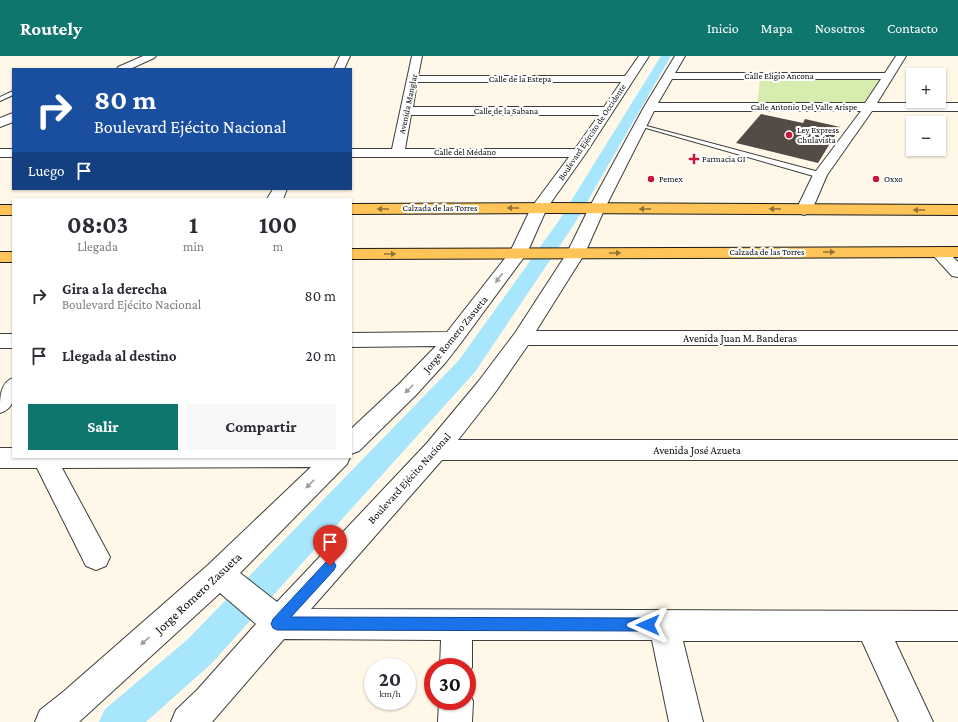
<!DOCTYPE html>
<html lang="es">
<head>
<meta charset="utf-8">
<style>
	body { margin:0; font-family:"Crimson Pro",serif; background:#f7f7f7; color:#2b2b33; height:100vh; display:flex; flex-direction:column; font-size:15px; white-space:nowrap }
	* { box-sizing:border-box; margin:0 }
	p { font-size:13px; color:#7c7c81 }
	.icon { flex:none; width:22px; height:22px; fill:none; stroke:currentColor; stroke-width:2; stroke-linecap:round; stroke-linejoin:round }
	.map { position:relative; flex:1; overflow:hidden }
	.details { position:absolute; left:12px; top:142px; width:340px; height:260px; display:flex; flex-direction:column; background:#fff; border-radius:0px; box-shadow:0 1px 3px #0004 }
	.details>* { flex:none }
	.guide { position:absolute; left:12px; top:12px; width:340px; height:122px; border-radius:0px; box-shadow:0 1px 3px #0004; background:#1a4fa0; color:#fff; overflow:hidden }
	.controls { position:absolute; left:906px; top:12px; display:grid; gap:8px }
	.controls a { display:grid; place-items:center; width:40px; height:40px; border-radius:0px; background:#fff; box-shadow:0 1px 3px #0004; font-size:20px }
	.speed { position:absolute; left:364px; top:602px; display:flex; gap:8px; font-size:20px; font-weight:700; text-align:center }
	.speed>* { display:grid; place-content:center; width:52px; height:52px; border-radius:50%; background:#fff; box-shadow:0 1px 3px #0004; line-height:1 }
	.speed small { font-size:10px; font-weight:400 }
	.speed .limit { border:6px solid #d22; background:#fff; color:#111 }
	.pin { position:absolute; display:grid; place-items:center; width:34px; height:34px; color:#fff; margin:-41px -17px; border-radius:50% 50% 50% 0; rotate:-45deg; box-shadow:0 0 4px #0007 }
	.pin .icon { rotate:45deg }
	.me { position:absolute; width:44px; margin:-22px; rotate:270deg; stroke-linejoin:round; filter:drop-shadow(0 0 3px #0008) }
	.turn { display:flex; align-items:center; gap:14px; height:84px; padding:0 16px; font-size:18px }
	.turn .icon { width:52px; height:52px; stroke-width:2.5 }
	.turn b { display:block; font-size:28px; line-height:34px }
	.then { display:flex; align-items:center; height:38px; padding:0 16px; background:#0003; gap:8px; font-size:15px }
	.eta { display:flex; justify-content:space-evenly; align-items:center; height:68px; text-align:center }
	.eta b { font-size:24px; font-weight:700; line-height:28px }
	.cta { display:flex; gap:8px; margin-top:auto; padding:8px 16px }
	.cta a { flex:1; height:46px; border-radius:0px; background:#0f766e; color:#fff; font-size:16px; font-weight:700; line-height:46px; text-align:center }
	.cta a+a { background:#f7f7f7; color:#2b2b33 }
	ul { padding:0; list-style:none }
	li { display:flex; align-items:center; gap:12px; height:60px; padding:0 16px }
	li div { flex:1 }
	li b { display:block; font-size:15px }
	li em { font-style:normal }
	header { display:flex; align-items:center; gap:24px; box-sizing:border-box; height:56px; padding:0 20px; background:#0f766e; color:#fff }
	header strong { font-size:19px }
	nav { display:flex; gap:22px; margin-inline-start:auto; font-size:14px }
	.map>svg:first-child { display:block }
	.green { fill:#d6edaf }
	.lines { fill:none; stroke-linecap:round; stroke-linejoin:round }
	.canal { fill:#a7e6fc; fill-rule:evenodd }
	.building { fill:#544a46 }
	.service-casing { stroke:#3e3e3e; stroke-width:2 }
	.minor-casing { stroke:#3e3e3e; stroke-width:2 }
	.primary-casing { stroke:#1c1c1c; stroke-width:2 }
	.service { fill:#fff; fill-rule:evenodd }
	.minor { fill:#fff; fill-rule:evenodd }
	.primary { fill:#ffc458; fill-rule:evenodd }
	.oneway { fill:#917135 }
	.oneway2 { fill:#9d9d9d }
	.route { fill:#1a73e8; stroke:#114b97 }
	.poi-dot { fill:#c71733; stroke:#fff; stroke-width:1.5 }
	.labels { text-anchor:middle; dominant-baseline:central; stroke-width:4; stroke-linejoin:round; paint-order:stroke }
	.far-street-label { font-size:9px; fill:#0b0b0b; stroke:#fff }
	.far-poi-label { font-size:9px; fill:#0b0b0b; stroke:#fff; text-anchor:start }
	.street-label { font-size:11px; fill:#0b0b0b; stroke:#fff }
	.near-street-label { font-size:13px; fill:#0b0b0b; stroke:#fff }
</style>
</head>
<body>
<header>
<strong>Routely</strong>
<nav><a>Inicio</a><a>Mapa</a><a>Nosotros</a><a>Contacto</a></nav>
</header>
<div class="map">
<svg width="958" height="666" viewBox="0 0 958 666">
	<rect width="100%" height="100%" fill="#fff8e8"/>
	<path class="green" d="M882,23L866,49H757L760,24Z"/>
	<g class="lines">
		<path class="canal" d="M661,0H671L575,167L475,316L211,608L146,666H99L105,653L187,584L459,304L558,166Z"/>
	</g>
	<path class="building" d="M761,58L803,67L805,63L840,71L818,107L736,87Z"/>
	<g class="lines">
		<defs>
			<g id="service">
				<path d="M13,35V39L0,45V41Z"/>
				<path d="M639,68L823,117L824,119L820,121H817L639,70Z"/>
			</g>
			<g id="minor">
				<path d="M143,0H156L154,2L130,13H117L118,11Z"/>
				<path d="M340,0H350L344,13H334Z"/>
				<path d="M412,0H422L418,20H625L639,0H649L586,97L547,152L527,197L460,288L446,306L416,339L359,395L351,398V373L400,327L436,290L351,291V277L447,276L510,196L531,152L569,101H351V93H392ZM417,26H621L604,51H413ZM411,59H599L575,93H405Z"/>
				<path d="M675,0H685L675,17H885L896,0H906L877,47H958V55H872L827,119L812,154L809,157L804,159L799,157L796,154L813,119L861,55H654L605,152L585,197L536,275H958V289H528L494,338L458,384H958V404H442L311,553L958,555V585H895L933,666H899L862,585H683L703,666H669L652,584H472V611L467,623V611H440L441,584L284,583L212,666H171L176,654L197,634L256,568L220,537L79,666H35L40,654L63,636L208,509L311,411L62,412L110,501L106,510L96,514L86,510L37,412H0V392H13V401H350L347,408L240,517L277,546L427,387L478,326L515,277L567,197L589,152L644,51ZM672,23H881L865,47H658Z"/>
				<path d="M13,57V66L0,71V62Z"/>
				<rect x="0" y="93" width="13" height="8"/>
				<path d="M273,133H287L283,143H267Z"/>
				<path d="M938,191L944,192L958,206V221L952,220L930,196L932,192Z"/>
				<rect x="0" y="278" width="13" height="14"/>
				<path d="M13,322C13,337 18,351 0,357C0,341 0,327 13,322Z"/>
				<path d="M467,633L473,645L472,666H438L439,645H467Z"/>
			</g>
			<g id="primary">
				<path d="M552,147L958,149V159L552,157L351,158V148Z"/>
				<rect x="0" y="149" width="13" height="10"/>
				<path d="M958,191V201L351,203V193Z"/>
				<rect x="0" y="196" width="13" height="10"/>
			</g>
		</defs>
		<use href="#service" class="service-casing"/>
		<use href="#minor" class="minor-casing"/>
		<use href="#primary" class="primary-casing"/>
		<use href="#service" class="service"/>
		<use href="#minor" class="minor"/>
		<use href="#primary" class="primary"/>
	</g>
	<defs><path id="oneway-solid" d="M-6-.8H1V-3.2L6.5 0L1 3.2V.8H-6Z"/></defs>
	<g class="oneway">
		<use href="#oneway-solid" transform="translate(513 152) rotate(180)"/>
		<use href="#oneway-solid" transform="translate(383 153) rotate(180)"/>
		<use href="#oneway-solid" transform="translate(645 153) rotate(-180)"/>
		<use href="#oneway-solid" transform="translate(775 153) rotate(-180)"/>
		<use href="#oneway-solid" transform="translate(919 154) rotate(180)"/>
		<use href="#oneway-solid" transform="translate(829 196)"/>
		<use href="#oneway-solid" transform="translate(615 197)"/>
		<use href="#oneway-solid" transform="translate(390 198)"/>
	</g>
	<g class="oneway2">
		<use href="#oneway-solid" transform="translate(499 222) rotate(127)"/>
		<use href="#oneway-solid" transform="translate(409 333) rotate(135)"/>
		<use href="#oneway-solid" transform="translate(310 428) rotate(135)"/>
		<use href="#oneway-solid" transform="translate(145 585) rotate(138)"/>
	</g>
	<path class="route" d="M330,504L334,506L336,510L334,514L291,561L648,562L653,564L655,569L653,573L648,575L277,574L273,572L271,568L273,563L326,506Z"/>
	<g class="poi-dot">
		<circle cx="789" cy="79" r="4"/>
		<path d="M692 97h4v4h4v4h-4v4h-4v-4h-4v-4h4z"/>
		<circle cx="651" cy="123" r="4"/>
		<circle cx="876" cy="123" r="4"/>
	</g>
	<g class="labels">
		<g class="far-street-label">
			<text x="779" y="20">Calle Eligio Ancona</text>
			<text x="520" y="23">Calle de la Estepa</text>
			<text transform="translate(408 48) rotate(-78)">Avenida Manglar</text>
			<text x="804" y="51">Calle Antonio Del Valle Arispe</text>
			<text x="506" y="55">Calle de la Sabana</text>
			<text transform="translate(592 76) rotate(-56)">Boulevard Ejército de Occidente</text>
			<text x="465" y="96">Calle del Médano</text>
			<text x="440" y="152">Calzada de las Torres</text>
			<text x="767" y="196">Calzada de las Torres</text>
		</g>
		<g class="far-poi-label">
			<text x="797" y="74">Ley Express<tspan x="797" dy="10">Chulavista</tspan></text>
			<text x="702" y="103">Farmacia GI</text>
			<text x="659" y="123">Pemex</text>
			<text x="884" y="123">Oxxo</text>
		</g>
		<g class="street-label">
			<text transform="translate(455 278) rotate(-51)">Jorge Romero Zasueta</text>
			<text x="740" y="282">Avenida Juan M. Banderas</text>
			<text x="697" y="394">Avenida José Azueta</text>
			<text transform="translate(409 422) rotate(-48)">Boulevard Ejécito Nacional</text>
		</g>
		<g class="near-street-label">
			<text transform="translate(198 537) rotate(-43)">Jorge Romero Zasueta</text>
		</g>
	</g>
</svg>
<div class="controls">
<a>+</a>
<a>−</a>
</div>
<div class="speed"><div>20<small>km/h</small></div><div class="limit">30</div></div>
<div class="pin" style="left:330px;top:510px;background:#d93025"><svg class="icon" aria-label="arrive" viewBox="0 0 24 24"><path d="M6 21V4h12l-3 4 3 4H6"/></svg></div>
<svg class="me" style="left:648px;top:569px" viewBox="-20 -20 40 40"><path d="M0-17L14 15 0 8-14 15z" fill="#1a73e8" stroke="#fff" stroke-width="4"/></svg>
<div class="guide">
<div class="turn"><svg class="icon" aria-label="right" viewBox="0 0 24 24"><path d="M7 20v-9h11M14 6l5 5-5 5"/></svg><div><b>80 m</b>Boulevard Ejécito Nacional</div></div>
<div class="then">Luego<svg class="icon" aria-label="arrive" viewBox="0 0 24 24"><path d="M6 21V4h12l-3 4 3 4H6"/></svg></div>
</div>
<section class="details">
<div class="eta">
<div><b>08:03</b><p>Llegada</p></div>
<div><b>1</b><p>min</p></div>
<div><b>100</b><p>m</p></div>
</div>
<ul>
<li><svg class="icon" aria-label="right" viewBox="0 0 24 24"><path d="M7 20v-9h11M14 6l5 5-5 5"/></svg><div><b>Gira a la derecha</b><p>Boulevard Ejécito Nacional</p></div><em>80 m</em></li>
<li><svg class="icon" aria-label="arrive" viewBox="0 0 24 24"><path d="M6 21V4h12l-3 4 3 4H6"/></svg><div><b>Llegada al destino</b></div><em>20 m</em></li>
</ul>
<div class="cta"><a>Salir</a><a>Compartir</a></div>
</section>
</div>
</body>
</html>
